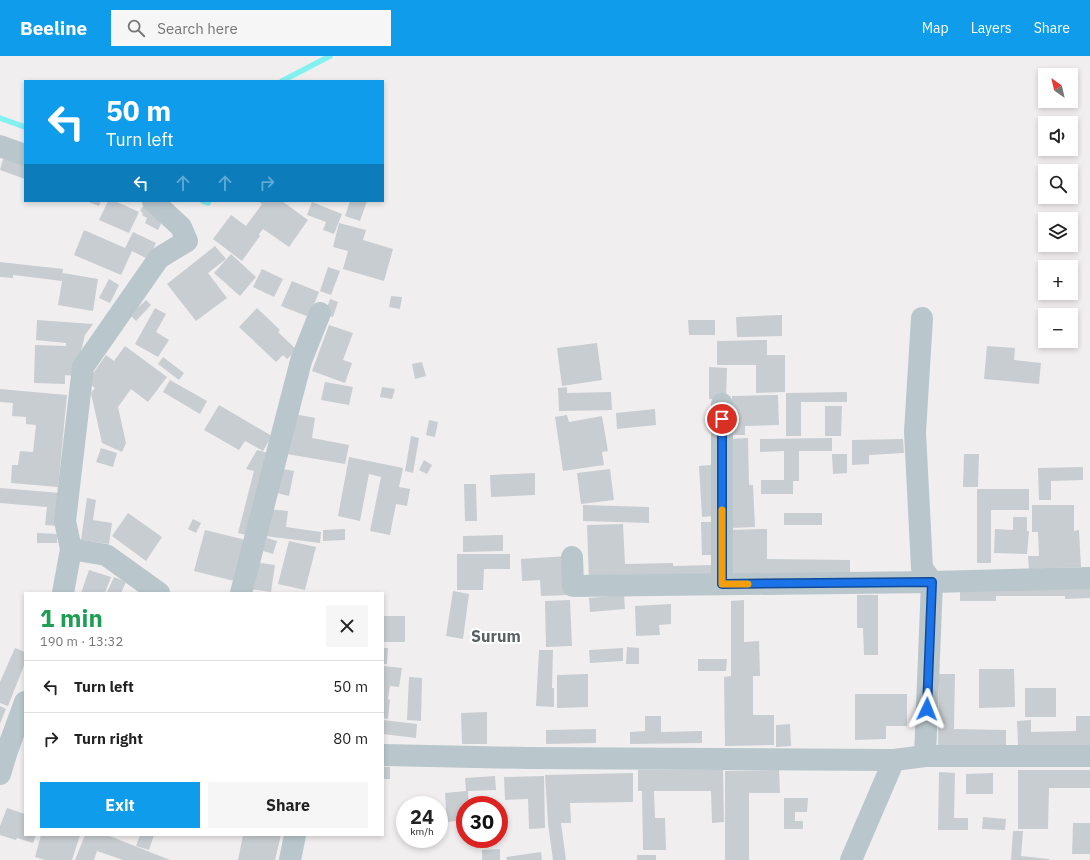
<!DOCTYPE html>
<html lang="en">
<head>
<meta charset="utf-8">
<style>
	body { margin:0; font-family:"IBM Plex Sans",sans-serif; background:#f6f6f6; color:#222; height:100vh; display:flex; flex-direction:column; font-size:15px; white-space:nowrap }
	* { box-sizing:border-box; margin:0 }
	p { font-size:13px; color:#767676 }
	.icon { flex:none; width:22px; height:22px; fill:none; stroke:currentColor; stroke-width:2; stroke-linecap:round; stroke-linejoin:round }
	.map { position:relative; flex:1; overflow:hidden }
	.panel { position:absolute; left:24px; top:536px; width:360px; height:244px; display:flex; flex-direction:column; background:#fff; border-radius:0px; box-shadow:0 2px 6px #0003 }
	.panel>* { flex:none }
	.banner { position:absolute; left:24px; top:24px; width:360px; height:122px; border-radius:0px; box-shadow:0 2px 6px #0003; background:#0f9cea; color:#fff; overflow:hidden }
	.needle { width:26px; rotate:326deg }
	.tools { position:absolute; left:1038px; top:12px; display:grid; gap:8px }
	.tools a { display:grid; place-items:center; width:40px; height:40px; border-radius:0px; background:#fff; box-shadow:0 2px 6px #0003; font-size:20px }
	.speed { position:absolute; left:396px; top:740px; display:flex; gap:8px; font-size:20px; font-weight:700; text-align:center }
	.speed>* { display:grid; place-content:center; width:52px; height:52px; border-radius:50%; background:#fff; box-shadow:0 2px 6px #0003; line-height:1 }
	.speed small { font-size:10px; font-weight:400 }
	.speed .limit { border:6px solid #d22; background:#fff; color:#111 }
	.pin { position:absolute; display:grid; place-items:center; width:34px; height:34px; color:#fff; margin:-17px; border:2px solid #fff; border-radius:50%; box-shadow:0 1px 4px #0007 }
	.me { position:absolute; width:44px; margin:-22px; rotate:2deg; stroke-linejoin:round; filter:drop-shadow(0 0 3px #0008) }
	.turn { display:flex; align-items:center; gap:14px; height:84px; padding:0 16px; font-size:18px }
	.turn .icon { width:52px; height:52px; stroke-width:2.5 }
	.turn b { display:block; font-size:28px; line-height:34px }
	.lanes { display:flex; align-items:center; height:38px; padding:0 16px; background:#0003; justify-content:center; gap:20px; direction:ltr }
	.lanes .off { opacity:.35 }
	.round { display:grid; place-items:center; flex:none; width:42px; height:42px; border-radius:0px; background:#f6f6f6 }
	.head { display:flex; align-items:center; justify-content:space-between; height:68px; padding:0 16px }
	h1 { font-size:24px; font-weight:700; line-height:30px; color:#1e9e55 }
	.action { display:flex; gap:8px; margin-top:auto; padding:8px 16px }
	.action a { flex:1; height:46px; border-radius:0px; background:#0f9cea; color:#fff; font-size:16px; font-weight:700; line-height:46px; text-align:center }
	.action a+a { background:#f6f6f6; color:#222 }
	ul { padding:0; list-style:none }
	li { display:flex; align-items:center; gap:12px; height:52px; padding:0 16px; border-top:1px solid #e0e0e0 }
	li div { flex:1 }
	li b { display:block; font-size:15px }
	li em { font-style:normal }
	header { display:flex; align-items:center; gap:24px; box-sizing:border-box; height:56px; padding:0 20px; background:#0f9cea; color:#fff }
	header strong { font-size:19px }
	nav { display:flex; gap:22px; margin-inline-start:auto; font-size:14px }
	.search { width:280px; height:36px; background:#f6f6f6; display:flex; align-items:center; gap:10px; box-sizing:border-box; padding:0 14px; border-radius:0px; color:#767676; font-size:15px }
	.map>svg:first-child { display:block }
	.lines { fill:none; stroke-linecap:round; stroke-linejoin:round }
	.stream { stroke:#84f1f1; stroke-width:5.5 }
	.building { fill:#c8cdd1 }
	.street { stroke:#b9c7cc; stroke-width:22 }
	.route-casing { stroke:#114b97; stroke-width:10 }
	.route { stroke:#1a73e8; stroke-width:7 }
	.slow { stroke:#f59e0b; stroke-width:7 }
	.labels { text-anchor:middle; dominant-baseline:central; stroke-width:4; stroke-linejoin:round; paint-order:stroke }
	.quarter-label { font-size:16px; font-weight:bold; fill:#5a6164; stroke:#fff }
</style>
</head>
<body>
<header>
<strong>Beeline</strong>
<div class="search"><svg class="icon" aria-label="search" viewBox="0 0 24 24"><circle cx="10" cy="10" r="6"/><path d="M15 15l6 6"/></svg>Search here</div>
<nav><a>Map</a><a>Layers</a><a>Share</a></nav>
</header>
<div class="map">
<svg width="1090" height="804" viewBox="0 0 1090 804">
	<rect width="100%" height="100%" fill="#f1eeef"/>
	<g class="lines">
		<g class="stream">
			<path d="M282,25L330,0"/>
			<path d="M0,62L25,71"/>
			<path d="M203,145L208,147L209,145"/>
		</g>
	</g>
	<g class="building">
		<path d="M4,100L25,108V123L0,114Z"/>
		<path d="M86,145H101L99,150Z"/>
		<path d="M108,145H115L139,156L129,177L99,164Z"/>
		<path d="M258,145H282L308,164L289,191L263,173L259,178L260,180L242,205L213,183L231,159L246,170L262,148Z"/>
		<path d="M350,145H367L360,165L345,160Z"/>
		<path d="M312,146L342,158L334,178L323,174L326,166L307,159Z"/>
		<path d="M143,150L152,154L151,158L163,164L158,174L145,167L147,162L142,159L143,157L140,155Z"/>
		<path d="M339,167L366,174L363,184L393,193L384,225L343,213L348,195L333,191Z"/>
		<path d="M84,174L125,192L133,176L156,187L148,203L132,195L121,219L74,199Z"/>
		<path d="M215,190L226,203L208,217L227,242L196,265L167,228Z"/>
		<path d="M231,198L256,221L240,240L214,217Z"/>
		<path d="M0,206L63,213L62,223L63,217L98,223L93,255L58,249L62,225L13,219V222L0,221Z"/>
		<path d="M328,211L340,215L331,239L320,235Z"/>
		<path d="M262,213L283,223L274,241L253,231Z"/>
		<path d="M109,223L119,229L110,247L99,242Z"/>
		<path d="M292,225L319,236L309,261L281,250Z"/>
		<path d="M391,240L402,241L400,253L389,251Z"/>
		<path d="M330,243L338,246L333,261L325,258Z"/>
		<path d="M146,244L151,249L136,265L130,259Z"/>
		<path d="M155,252L166,258L156,276L169,284L158,301L135,288Z"/>
		<path d="M257,252L280,274L278,276L297,294L287,303L283,299L276,306L239,271Z"/>
		<path d="M782,259V280L737,281L736,261Z"/>
		<path d="M37,264L93,268L85,279L75,320L65,319V328L34,327L35,289L66,290V287L36,284Z"/>
		<path d="M688,264H715V279H689Z"/>
		<path d="M329,269L353,277L343,304L352,307L345,327L312,315Z"/>
		<path d="M767,284V299H785V336L756,337V309H717V285Z"/>
		<path d="M597,287L602,324L562,330L557,292Z"/>
		<path d="M125,290L167,321L148,346L131,333L118,351L126,387L122,396L102,387L91,337L95,332L87,326L106,299L114,305Z"/>
		<path d="M987,290L1015,292L1014,304L1041,307L1039,328L984,323Z"/>
		<path d="M163,301L184,317L179,324L158,308Z"/>
		<path d="M422,306L426,320L415,323L412,308Z"/>
		<path d="M709,311L727,312L726,343H709Z"/>
		<path d="M170,324L207,345L200,358L163,336Z"/>
		<path d="M325,326L353,331L349,349L321,344Z"/>
		<path d="M382,331L395,333L392,343L380,341Z"/>
		<path d="M567,331V337L611,336L612,354L559,355L558,332Z"/>
		<path d="M0,333L67,339L58,431L11,427L12,409H18L20,395L33,396L36,369L26,368V361L12,360L13,347L0,346Z"/>
		<path d="M847,336V346H801V380H786V337Z"/>
		<path d="M778,339L779,369L745,370V379H733L732,340Z"/>
		<path d="M219,349L272,380L263,395L245,385L239,394L204,374Z"/>
		<path d="M825,350H842L841,380H825Z"/>
		<path d="M655,353L656,369L617,373L616,357Z"/>
		<path d="M294,358L315,362L312,382L349,389L345,408L287,398Z"/>
		<path d="M567,359L569,366L602,360L608,395L602,396L604,409L563,415L555,361Z"/>
		<path d="M429,364L438,366L435,381L426,379Z"/>
		<path d="M411,380L419,382L413,417L405,415Z"/>
		<path d="M748,382L749,429H753L755,471L729,472L727,383Z"/>
		<path d="M832,382V395H799V425H793V438H761V424H784V395L760,396V383Z"/>
		<path d="M903,383L904,397L869,399V408L852,409V384Z"/>
		<path d="M101,392L117,397L113,411L96,406Z"/>
		<path d="M257,394L272,398L250,480L238,477L254,415L246,413Z"/>
		<path d="M832,398H847V417L833,418Z"/>
		<path d="M964,398H979L978,431H963Z"/>
		<path d="M349,401L403,412L399,431L410,433L407,450L396,448L390,479L370,475L381,421L369,418L360,465L338,460Z"/>
		<path d="M424,404L432,409L427,418L419,414Z"/>
		<path d="M711,409L714,460L702,461L699,410Z"/>
		<path d="M1083,411V424L1051,425V444H1039L1038,412Z"/>
		<path d="M282,413L294,415L289,440L277,437Z"/>
		<path d="M610,413L614,444L581,448L577,417Z"/>
		<path d="M535,417V439L491,441L490,419Z"/>
		<path d="M464,428H476L477,465H465Z"/>
		<path d="M0,432L61,437L58,470L45,469L47,451L0,447Z"/>
		<path d="M977,433H1029V454H991V507H977Z"/>
		<path d="M87,442L96,444L93,464L112,467L109,488L81,484Z"/>
		<path d="M583,449L649,451V467L583,465Z"/>
		<path d="M1032,449H1074V475L1079,474L1081,511L1029,513L1028,500H1039L1038,476H1032Z"/>
		<path d="M268,453L288,455L286,471L321,476L320,487L265,480Z"/>
		<path d="M128,457L162,481L146,505L112,480Z"/>
		<rect x="784" y="457" width="38" height="12"/>
		<path d="M1013,461H1027V475H1029L1027,498L994,497L995,473L1013,474Z"/>
		<path d="M193,463L201,467L196,477L188,473Z"/>
		<path d="M701,466H716L717,499H702Z"/>
		<path d="M623,468L625,508L673,507V510L715,509V520L589,525L587,469Z"/>
		<path d="M345,473V484L323,485V474Z"/>
		<path d="M767,473V503L850,504V518L728,519L727,474Z"/>
		<path d="M205,474L246,484L234,525L194,515Z"/>
		<path d="M37,477L57,478V487H37Z"/>
		<path d="M503,479V495L463,496V480Z"/>
		<path d="M264,481L277,485L273,498L260,494Z"/>
		<path d="M289,485L316,491L305,534L278,528Z"/>
		<path d="M457,498H510V513H484L483,534H457Z"/>
		<path d="M568,500L570,539L541,540L540,524L522,525L521,503Z"/>
		<path d="M254,506L275,509L271,536L251,533Z"/>
		<path d="M89,514L111,521L105,537H81Z"/>
		<path d="M114,521L126,526L121,537L107,536Z"/>
		<path d="M1090,528V542L1065,543V540H996V545H960V529Z"/>
		<path d="M453,535L469,538L463,583L446,580Z"/>
		<path d="M624,539L625,553L590,556L589,542Z"/>
		<path d="M857,539H878V599H864L863,572H857Z"/>
		<path d="M570,544L572,590L546,591L545,545Z"/>
		<path d="M744,544V586L759,585L760,620H753V659H774V689L725,690L724,621L731,620V545Z"/>
		<path d="M671,548V568L659,569L660,579L636,580L635,550Z"/>
		<rect x="383" y="560" width="22" height="26"/>
		<path d="M627,591L639,592V608H626Z"/>
		<path d="M15,592L25,596V607L8,650L0,647V626Z"/>
		<path d="M383,592H388L387,608H383Z"/>
		<path d="M623,592V605L590,607L589,594Z"/>
		<path d="M539,594H553L552,632H554V651L536,650Z"/>
		<path d="M698,603H727L726,615H698Z"/>
		<path d="M383,610L402,612L399,631L390,630L388,643L390,644L388,663L383,662Z"/>
		<path d="M979,613H1014L1015,651L979,652Z"/>
		<path d="M588,618V651L557,652V619Z"/>
		<path d="M939,618H955L954,673L1006,674V691H938Z"/>
		<path d="M409,621L422,622L421,665L407,664Z"/>
		<rect x="1025" y="632" width="31" height="29"/>
		<path d="M855,638H907V670H886V683L855,684Z"/>
		<path d="M0,650L6,653L0,668Z"/>
		<path d="M487,656V688H462L461,657Z"/>
		<path d="M645,660H661V676L702,675V687L630,688V676L645,675Z"/>
		<path d="M1076,660H1090V689L1018,690L1017,665L1031,664V676L1076,675Z"/>
		<path d="M383,664L417,668L416,682L383,678Z"/>
		<path d="M790,668L791,690L776,691V669Z"/>
		<path d="M596,673V687L546,688V674Z"/>
		<rect x="383" y="711" width="7" height="12"/>
		<path d="M638,714H723L724,766L712,767L711,735H654L655,762H665L666,794H643L642,735H638Z"/>
		<path d="M779,714L780,737H749V804H725V715Z"/>
		<path d="M1018,714H1090V732H1049L1048,773H1018Z"/>
		<path d="M939,716L955,717L954,762H968V774H938Z"/>
		<path d="M633,717V746L570,747L571,767H561L566,804H553L548,768L545,719Z"/>
		<path d="M993,717V738H966V718Z"/>
		<path d="M495,720L496,734L468,735L469,749H465V764L447,766L445,737L466,735L465,722Z"/>
		<path d="M544,720L545,772L529,773L528,743L505,744L504,721Z"/>
		<path d="M784,742H808L807,756H795V765H803V773H784Z"/>
		<path d="M7,752L25,758V779H36L33,787L17,782L16,784L0,779V770Z"/>
		<path d="M983,761L1006,763L1005,774L982,773Z"/>
		<path d="M1073,767H1090V798H1072Z"/>
		<path d="M1013,775H1023L1021,800L1049,803V804H1011Z"/>
		<path d="M41,779H80L72,804H45L35,801Z"/>
		<path d="M85,779H107L170,804H123L97,795L94,804H75Z"/>
		<path d="M140,779H154L149,794L136,790Z"/>
		<path d="M243,779H281L275,804H238Z"/>
		<path d="M500,793V804H482V794Z"/>
		<path d="M541,796L542,804H507L506,801Z"/>
		<rect x="637" y="799" width="19" height="5"/>
	</g>
	<g class="lines">
		<g class="street">
			<path d="M0,90L25,99"/>
			<path d="M922,262L915,376L922,512L932,526L925,700"/>
			<path d="M722,348V528"/>
			<path d="M71,493L106,499L159,537"/>
			<path d="M572,501L573,530L932,526L1090,522"/>
			<path d="M63,537L71,493L65,465L83,311L159,202L187,185L181,171L153,145"/>
			<path d="M241,537L301,305L320,257"/>
			<path d="M383,699L527,702L894,704L925,700H1090"/>
			<path d="M0,718L7,695L25,646"/>
			<path d="M290,804L295,779"/>
			<path d="M851,804L894,704"/>
		</g>
	</g>
	<g class="lines">
		<defs>
			<path id="route" d="M722,363V528L932,526L927,653"/>
		</defs>
		<use href="#route" class="route-casing"/>
		<use href="#route" class="route"/>
		<path class="slow" d="M722,454V528H748"/>
	</g>
	<g class="labels">
		<g class="quarter-label">
			<text x="496" y="580">Surum</text>
		</g>
	</g>
</svg>
<div class="tools">
<a><svg class="needle" viewBox="-14 -14 28 28"><path d="M0-13l5 13h-10z" fill="#e53935"/><path d="M0 13l5-13h-10z" fill="#767676"/></svg></a>
<a><svg class="icon" aria-label="sound" viewBox="0 0 24 24"><path d="M4 9h4l5-4v14l-5-4H4zM17 9q2 3 0 6"/></svg></a>
<a><svg class="icon" aria-label="search" viewBox="0 0 24 24"><circle cx="10" cy="10" r="6"/><path d="M15 15l6 6"/></svg></a>
<a><svg class="icon" aria-label="layers" viewBox="0 0 24 24"><path d="M12 4l9 5-9 5-9-5zM3 14l9 5 9-5"/></svg></a>
<a>+</a>
<a>−</a>
</div>
<div class="speed"><div>24<small>km/h</small></div><div class="limit">30</div></div>
<div class="pin" style="left:722px;top:363px;background:#d93025"><svg class="icon" aria-label="arrive" viewBox="0 0 24 24"><path d="M6 21V4h12l-3 4 3 4H6"/></svg></div>
<svg class="me" style="left:927px;top:653px" viewBox="-20 -20 40 40"><path d="M0-17L14 15 0 8-14 15z" fill="#1a73e8" stroke="#fff" stroke-width="4"/></svg>
<div class="banner">
<div class="turn"><svg class="icon" aria-label="left" viewBox="0 0 24 24"><path d="M17 20v-9H6M10 6l-5 5 5 5"/></svg><div><b>50 m</b>Turn left</div></div>
<div class="lanes"><svg class="icon" aria-label="left" viewBox="0 0 24 24"><path d="M17 20v-9H6M10 6l-5 5 5 5"/></svg><svg class="icon off" aria-label="ahead" viewBox="0 0 24 24"><path d="M12 20V5M6 11l6-6 6 6"/></svg><svg class="icon off" aria-label="ahead" viewBox="0 0 24 24"><path d="M12 20V5M6 11l6-6 6 6"/></svg><svg class="icon off" aria-label="right" viewBox="0 0 24 24"><path d="M7 20v-9h11M14 6l5 5-5 5"/></svg></div>
</div>
<section class="panel">
<div class="head"><div><h1>1 min</h1><p>190 m · 13:32</p></div><a class="round"><svg class="icon" aria-label="close" viewBox="0 0 24 24"><path d="M6 6l12 12M18 6L6 18"/></svg></a></div>
<ul>
<li><svg class="icon" aria-label="left" viewBox="0 0 24 24"><path d="M17 20v-9H6M10 6l-5 5 5 5"/></svg><div><b>Turn left</b></div><em>50 m</em></li>
<li><svg class="icon" aria-label="right" viewBox="0 0 24 24"><path d="M7 20v-9h11M14 6l5 5-5 5"/></svg><div><b>Turn right</b></div><em>80 m</em></li>
</ul>
<div class="action"><a>Exit</a><a>Share</a></div>
</section>
</div>
</body>
</html>
